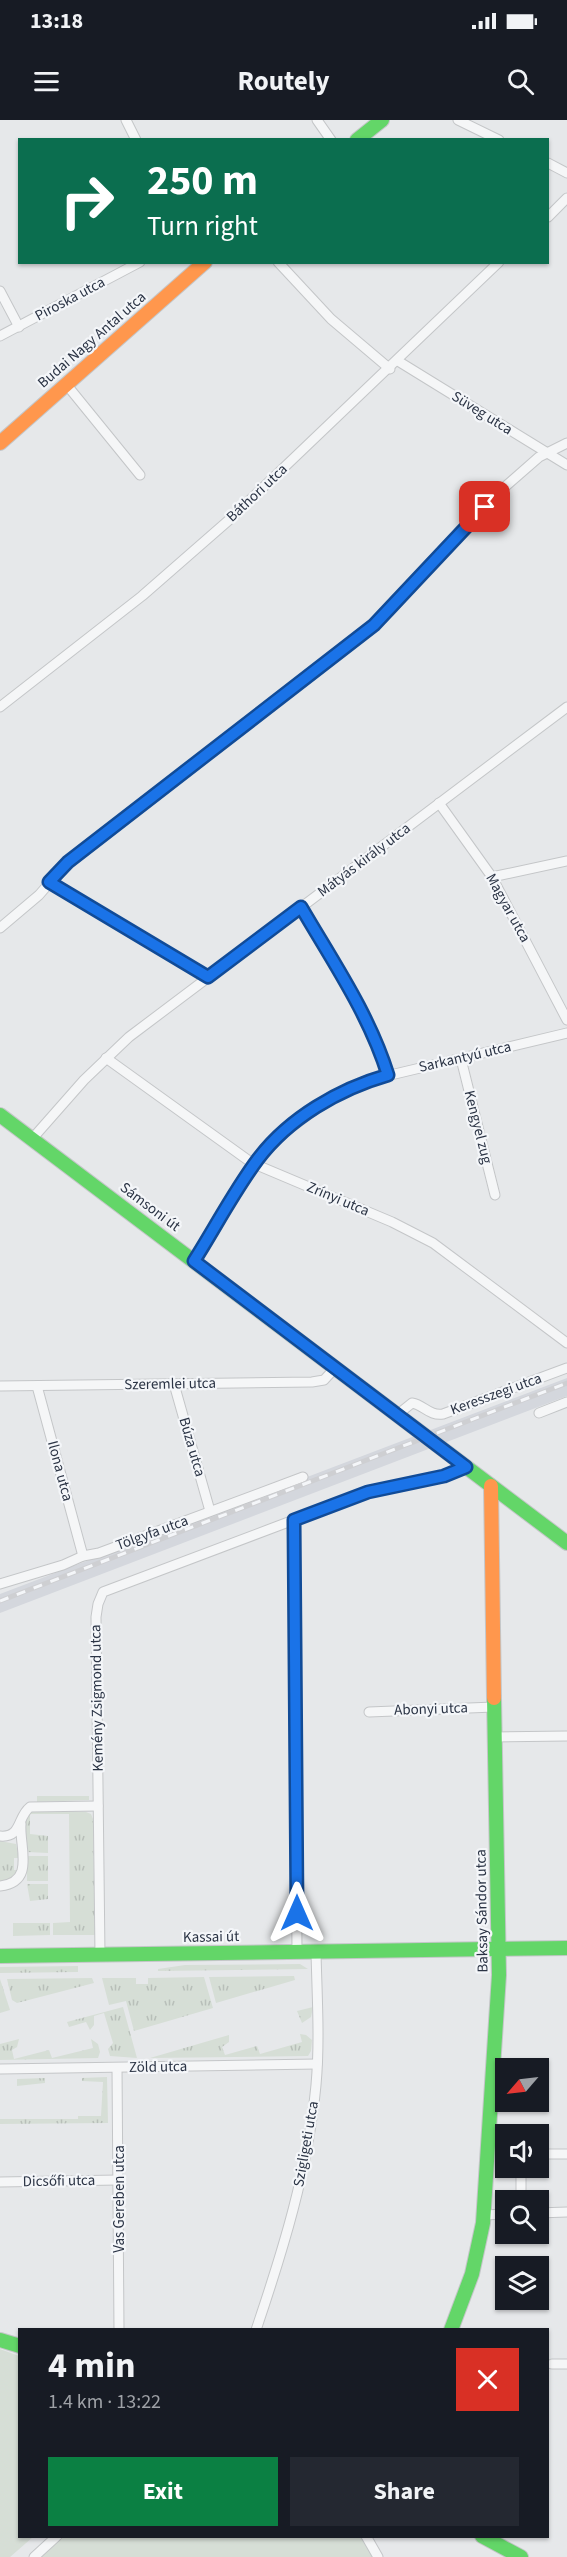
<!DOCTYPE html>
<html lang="en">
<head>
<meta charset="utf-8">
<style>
	body { margin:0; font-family:"Source Sans 3",sans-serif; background:#242831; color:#f1f3f6; height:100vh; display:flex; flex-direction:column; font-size:22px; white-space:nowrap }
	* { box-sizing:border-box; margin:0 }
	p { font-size:20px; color:#9ea1a6 }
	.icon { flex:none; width:33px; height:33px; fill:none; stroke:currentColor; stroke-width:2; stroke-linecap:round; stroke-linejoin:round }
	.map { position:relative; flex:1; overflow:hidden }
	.details { position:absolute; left:18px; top:2208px; width:531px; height:210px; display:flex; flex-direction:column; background:#171b24; border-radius:0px; box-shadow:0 2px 4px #0004 }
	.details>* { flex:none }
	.banner { position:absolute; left:18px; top:18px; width:531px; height:126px; border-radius:0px; box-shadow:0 2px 4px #0004; background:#0b6e4f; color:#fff; overflow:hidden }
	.needle { width:39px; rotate:242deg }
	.buttons { position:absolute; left:495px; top:1938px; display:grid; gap:12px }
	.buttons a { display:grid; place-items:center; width:54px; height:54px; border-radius:0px; background:#171b24; box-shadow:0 2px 4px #0004; font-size:30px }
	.pin { position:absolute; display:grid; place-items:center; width:51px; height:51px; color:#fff; margin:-26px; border-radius:12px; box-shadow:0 3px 9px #0006 }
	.me { position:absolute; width:66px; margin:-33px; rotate:0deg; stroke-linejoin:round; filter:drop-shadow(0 0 4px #0008) }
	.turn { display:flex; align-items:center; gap:21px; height:126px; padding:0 30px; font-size:27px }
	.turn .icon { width:78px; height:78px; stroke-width:2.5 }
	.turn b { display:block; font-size:42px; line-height:51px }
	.round { display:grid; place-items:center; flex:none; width:63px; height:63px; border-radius:0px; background:#242831 }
	.head { display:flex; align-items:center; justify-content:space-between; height:102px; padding:0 30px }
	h1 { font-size:36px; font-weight:700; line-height:45px }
	.action { display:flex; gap:12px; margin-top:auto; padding:12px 30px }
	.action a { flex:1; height:69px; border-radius:0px; background:#0b8043; color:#fff; font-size:24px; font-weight:700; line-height:69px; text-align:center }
	.action a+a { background:#242831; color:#f1f3f6 }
	.status { display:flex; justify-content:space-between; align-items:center; height:42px; padding:0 30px; background:#171b24; direction:ltr }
	.status svg { height:16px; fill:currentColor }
	header { display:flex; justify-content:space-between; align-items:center; height:78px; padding:0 30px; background:#171b24; font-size:27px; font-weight:700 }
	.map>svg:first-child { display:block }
	.built { fill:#d4d7dd }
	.grass { fill:url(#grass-tufts) }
	.park { fill:#d6ded6 }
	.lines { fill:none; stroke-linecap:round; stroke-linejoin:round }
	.street-casing { stroke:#c4c6c8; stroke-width:11 }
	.fast-casing { stroke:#c4c6c8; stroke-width:16 }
	.slow-casing { stroke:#c4c6c8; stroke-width:16 }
	.street { stroke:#f5f6f7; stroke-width:9 }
	.fast { stroke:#63d668; stroke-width:14 }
	.slow { stroke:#ff974d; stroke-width:14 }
	.rail-casing { stroke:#cecfd2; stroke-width:5 }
	.rail { stroke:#f4f6f9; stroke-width:3; stroke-dasharray:9; stroke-linecap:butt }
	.route-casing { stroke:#114b97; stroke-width:15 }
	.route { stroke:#1a73e8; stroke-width:10 }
	.labels { text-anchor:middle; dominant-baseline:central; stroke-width:4.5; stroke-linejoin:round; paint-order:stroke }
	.street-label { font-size:15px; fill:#2b3445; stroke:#f4f6f9 }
</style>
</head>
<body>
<div class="status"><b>13:18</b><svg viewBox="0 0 49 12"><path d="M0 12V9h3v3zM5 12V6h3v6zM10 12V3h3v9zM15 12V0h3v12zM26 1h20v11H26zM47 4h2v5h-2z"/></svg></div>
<header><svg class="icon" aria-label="menu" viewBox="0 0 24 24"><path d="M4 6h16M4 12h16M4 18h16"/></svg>Routely<svg class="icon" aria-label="search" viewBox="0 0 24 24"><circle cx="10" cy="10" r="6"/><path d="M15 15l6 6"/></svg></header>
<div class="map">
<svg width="567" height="2437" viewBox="0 0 567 2437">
	<defs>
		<pattern id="grass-tufts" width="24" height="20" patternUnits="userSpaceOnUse" patternTransform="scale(1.5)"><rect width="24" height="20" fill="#d6ded6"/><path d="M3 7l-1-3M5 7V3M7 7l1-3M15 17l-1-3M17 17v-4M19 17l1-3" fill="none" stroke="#b8bfb9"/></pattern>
	</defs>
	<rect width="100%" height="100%" fill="#e6e8ea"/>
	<path class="built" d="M567,1258V1276L0,1493V1474Z"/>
	<g class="grass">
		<path d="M37,1676H89V1680L37,1682Z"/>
		<path d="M35,1691L86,1692L91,1694L93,1699L95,1815H53V1803L70,1802L69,1694H30V1714L48,1716V1733L27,1732L25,1701L30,1692Z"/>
		<path d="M0,1721L16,1724L19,1738H14V1750H18C14,1758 8,1760 0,1762Z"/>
		<rect x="27" y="1736" width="21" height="25"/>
		<path d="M27,1764H48V1779L30,1781Z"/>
		<path d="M13,1803H50V1815L13,1816Z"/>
		<path d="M300,1844L308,1849L158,1851V1849L185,1845Z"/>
		<path d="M78,1846V1852L0,1853V1847Z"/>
		<path d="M294,1856L295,1860L216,1883L209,1857Z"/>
		<path d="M204,1857L213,1888L134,1911L126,1881L109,1885L102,1858H136V1864H148V1858Z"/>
		<path d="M92,1858L94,1863L17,1883L12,1880L7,1859Z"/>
		<path d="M0,1859L10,1890L0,1893Z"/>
		<path d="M123,1887L137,1938L110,1936L108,1929L113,1923L104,1893L94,1896V1905L90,1910L86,1902L69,1907L67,1902Z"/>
		<path d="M313,1887L311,1897L302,1903L297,1891Z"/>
		<path d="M300,1914L306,1915L312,1920L311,1931L308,1936L150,1938L229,1915V1922L222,1927L225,1935L257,1926L260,1934L302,1922Z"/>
		<path d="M19,1919L17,1927L12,1930L14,1939L49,1930L52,1938L93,1928L91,1919L98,1924L100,1932L98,1938L0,1940V1924Z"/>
		<path d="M107,1957L108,2003L0,2004V1999H78V1996H101L103,1962L82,1961V1958Z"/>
		<path d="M45,1958V1963L17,1966V1959Z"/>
	</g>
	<g class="park">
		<path d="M0,2229L19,2236L20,2416L33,2417L10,2437H0Z"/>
		<path d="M57,2416L366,2417L378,2437H34Z"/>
	</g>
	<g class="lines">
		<defs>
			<g id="street">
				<path d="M126,0L136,20"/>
				<path d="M317,0L331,20"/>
				<path d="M458,0L499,20"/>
				<path d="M548,43L567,53"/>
				<path d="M548,97L567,78"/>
				<path d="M278,142L331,199L390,249"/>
				<path d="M0,171L19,207"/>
				<path d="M0,216L140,142"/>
				<path d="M398,241L567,345"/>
				<path d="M66,264L140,355"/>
				<path d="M0,587L142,476L229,400L499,142"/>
				<path d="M439,683L492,757L567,900"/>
				<path d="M492,757L567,741"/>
				<path d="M49,762L208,857"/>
				<path d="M301,787C333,842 369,894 388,955"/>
				<path d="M0,808L39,775L66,744L365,513L390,491L499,372L539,337L567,323"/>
				<path d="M106,938L252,1043L392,1102L433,1123L567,1223"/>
				<path d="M461,939L495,1075"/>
				<path d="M32,1019L84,960L129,917L567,587"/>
				<path d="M194,1141L258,1038L285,1012L321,985L348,969L378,958L567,913"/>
				<path d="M174,1264L210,1391"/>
				<path d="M0,1266L312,1262L324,1260L335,1248"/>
				<path d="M37,1266L83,1436"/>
				<path d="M539,1293L567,1282"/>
				<path d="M397,1295L412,1283C424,1285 429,1296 443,1294L567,1248"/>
				<path d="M294,1399L297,1832"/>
				<path d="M0,1464L63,1445L83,1436L99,1433L303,1357"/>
				<path d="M369,1592L494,1587"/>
				<path d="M495,1617L567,1616"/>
				<path d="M0,1716C22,1718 17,1697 30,1687L98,1686"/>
				<path d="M0,1766C36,1762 19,1727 21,1704"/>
				<path d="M100,1835L96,1497L98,1484L103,1472L368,1372L444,1356L466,1348"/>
				<path d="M117,1948L119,2210"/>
				<path d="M0,1949L317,1944"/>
				<path d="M538,2034H567"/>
				<path d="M521,2048V2080"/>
				<path d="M0,2062L118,2060"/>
				<path d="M538,2093L567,2092"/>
				<path d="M484,2095L506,2094"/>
				<path d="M256,2210C283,2130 308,2050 316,1965C320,1921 317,1876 316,1832"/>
				<path d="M552,2244H567"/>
				<path d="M366,2416L378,2437"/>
				<path d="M34,2437L57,2416"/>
			</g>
			<g id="fast">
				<path d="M357,20L382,0"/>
				<path d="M0,995L567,1423"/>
				<path d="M0,1836L567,1828"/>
				<path d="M451,2210L472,2154L483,2103L499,1855L494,1578"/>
				<path d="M0,2220L20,2226"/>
				<path d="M482,2416L521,2437"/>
			</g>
			<g id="slow">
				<path d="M0,323L205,142"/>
				<path d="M491,1366L494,1578"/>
			</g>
		</defs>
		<use href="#street" class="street-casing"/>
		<use href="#fast" class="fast-casing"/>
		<use href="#slow" class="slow-casing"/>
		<use href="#street" class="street"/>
		<use href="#fast" class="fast"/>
		<use href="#slow" class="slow"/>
		<defs>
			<path id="rail" d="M0,1481L567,1263"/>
		</defs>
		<use href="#rail" class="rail-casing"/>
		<use href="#rail" class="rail"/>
	</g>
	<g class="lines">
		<defs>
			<path id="route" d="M297,1793L294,1400L368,1372L444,1356L466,1347L194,1141C215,1108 234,1071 258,1039C289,998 339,969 388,955C369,894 333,842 301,787L208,857L49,762L68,742L374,505L485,387"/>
		</defs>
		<use href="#route" class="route-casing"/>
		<use href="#route" class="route"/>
	</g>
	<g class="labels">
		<g class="street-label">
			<text transform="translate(70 179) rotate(-28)">Piroska utca</text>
			<text transform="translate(92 220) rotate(-41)">Budai Nagy Antal utca</text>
			<text transform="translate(482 293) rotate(32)">Süveg utca</text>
			<text transform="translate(257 373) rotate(-43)">Báthori utca</text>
			<text transform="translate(364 740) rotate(-37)">Mátyás király utca</text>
			<text transform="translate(508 788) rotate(61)">Magyar utca</text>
			<text transform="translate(465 937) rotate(-13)">Sarkantyú utca</text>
			<text transform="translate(478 1007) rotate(76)">Kengyel zug</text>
			<text transform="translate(338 1079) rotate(23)">Zrínyi utca</text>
			<text transform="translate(150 1087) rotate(37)">Sámsoni út</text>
			<text transform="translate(170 1264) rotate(-1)">Szeremlei utca</text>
			<text transform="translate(496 1274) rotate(-20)">Keresszegi utca</text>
			<text transform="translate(192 1327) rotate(74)">Búza utca</text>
			<text transform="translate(60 1351) rotate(75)">Ilona utca</text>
			<text transform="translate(152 1413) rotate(-20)">Tölgyfa utca</text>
			<text transform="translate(97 1578) rotate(-91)">Kemény Zsigmond utca</text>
			<text transform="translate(431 1589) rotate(-2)">Abonyi utca</text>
			<text transform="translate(482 1791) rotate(-91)">Baksay Sándor utca</text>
			<text transform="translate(211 1817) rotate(-1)">Kassai út</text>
			<text transform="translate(158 1947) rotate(-1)">Zöld utca</text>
			<text transform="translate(306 2024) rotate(-80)">Szigligeti utca</text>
			<text transform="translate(59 2061) rotate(-1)">Dicsőfi utca</text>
			<text transform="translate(119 2079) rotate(-90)">Vas Gereben utca</text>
		</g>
	</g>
</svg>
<div class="buttons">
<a><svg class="needle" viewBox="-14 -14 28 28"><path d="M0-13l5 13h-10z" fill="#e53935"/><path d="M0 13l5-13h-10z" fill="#9ea1a6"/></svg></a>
<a><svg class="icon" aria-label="sound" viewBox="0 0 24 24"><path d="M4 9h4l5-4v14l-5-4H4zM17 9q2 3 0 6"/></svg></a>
<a><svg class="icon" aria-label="search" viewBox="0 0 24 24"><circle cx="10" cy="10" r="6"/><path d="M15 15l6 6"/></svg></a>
<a><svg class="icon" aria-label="layers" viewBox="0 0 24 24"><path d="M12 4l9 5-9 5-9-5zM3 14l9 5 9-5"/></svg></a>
</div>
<div class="pin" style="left:485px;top:387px;background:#d93025"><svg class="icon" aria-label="arrive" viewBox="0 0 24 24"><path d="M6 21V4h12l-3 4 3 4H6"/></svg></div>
<svg class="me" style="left:297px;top:1793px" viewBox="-20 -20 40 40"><path d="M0-17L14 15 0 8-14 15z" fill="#1a73e8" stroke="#fff" stroke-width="4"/></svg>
<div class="banner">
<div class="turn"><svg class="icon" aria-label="right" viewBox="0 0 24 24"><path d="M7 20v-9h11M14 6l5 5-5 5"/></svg><div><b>250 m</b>Turn right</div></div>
</div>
<section class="details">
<div class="head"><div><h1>4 min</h1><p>1.4 km · 13:22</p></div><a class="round" style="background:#d93025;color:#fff"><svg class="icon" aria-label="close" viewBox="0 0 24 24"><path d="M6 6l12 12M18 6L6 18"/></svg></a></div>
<div class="action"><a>Exit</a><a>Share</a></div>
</section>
</div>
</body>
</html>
